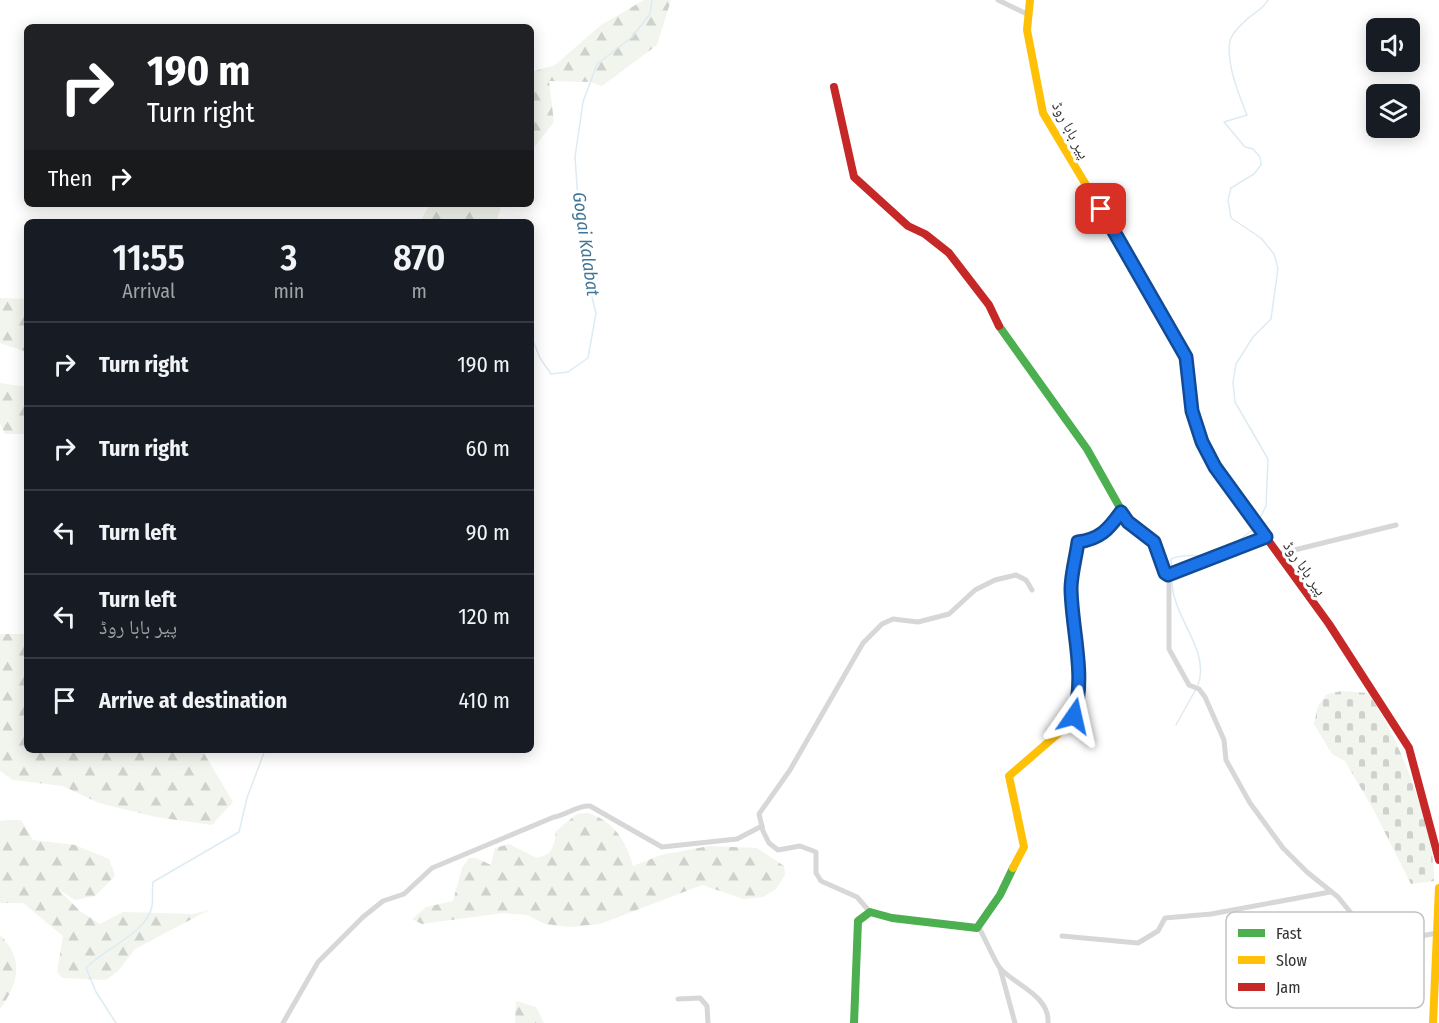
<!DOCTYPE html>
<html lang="en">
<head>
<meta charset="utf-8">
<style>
	body { margin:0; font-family:"Fira Sans Condensed","Noto Naskh Arabic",sans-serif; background:#242831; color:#f1f3f6; height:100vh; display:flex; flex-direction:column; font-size:22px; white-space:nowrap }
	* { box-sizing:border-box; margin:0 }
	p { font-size:20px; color:#9ea1a6 }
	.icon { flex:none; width:33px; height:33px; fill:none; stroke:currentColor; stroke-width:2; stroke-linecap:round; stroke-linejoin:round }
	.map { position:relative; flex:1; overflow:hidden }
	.drawer { position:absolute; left:24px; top:219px; width:510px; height:534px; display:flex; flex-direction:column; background:#171b24; border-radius:9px; box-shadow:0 3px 15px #0003 }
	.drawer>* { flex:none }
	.hud { position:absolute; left:24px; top:24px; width:510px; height:183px; border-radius:9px; box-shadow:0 3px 15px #0003; background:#202124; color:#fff; overflow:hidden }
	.fabs { position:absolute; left:1366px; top:18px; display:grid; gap:12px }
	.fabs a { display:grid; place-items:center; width:54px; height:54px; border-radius:9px; background:#171b24; box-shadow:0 3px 15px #0003; font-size:30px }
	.pin { position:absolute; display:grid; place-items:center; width:51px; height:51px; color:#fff; margin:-26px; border-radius:12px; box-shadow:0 3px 9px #0006 }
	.me { position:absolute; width:66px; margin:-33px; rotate:11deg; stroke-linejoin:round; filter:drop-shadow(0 0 4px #0008) }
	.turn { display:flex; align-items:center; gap:21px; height:126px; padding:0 24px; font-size:27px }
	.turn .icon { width:78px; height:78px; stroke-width:2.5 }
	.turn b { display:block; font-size:42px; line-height:51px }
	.then { display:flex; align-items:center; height:57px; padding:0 24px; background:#0003; gap:12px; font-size:22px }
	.eta { display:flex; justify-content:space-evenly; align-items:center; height:102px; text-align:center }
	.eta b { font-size:36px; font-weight:600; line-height:42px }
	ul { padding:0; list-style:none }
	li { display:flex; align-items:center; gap:18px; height:84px; padding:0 24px; border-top:2px solid #363941 }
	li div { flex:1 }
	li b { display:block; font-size:22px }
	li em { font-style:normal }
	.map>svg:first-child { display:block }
	.forest { fill:url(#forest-firs) }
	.cemetery { fill:url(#cemetery-stones) }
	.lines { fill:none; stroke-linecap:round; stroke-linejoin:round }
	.stream { stroke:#ddebf3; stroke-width:1.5 }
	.street { stroke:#d7d7d7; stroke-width:5 }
	.fast { stroke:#4caf50; stroke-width:8 }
	.slow { stroke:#ffc107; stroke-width:8 }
	.jam { stroke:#c62828; stroke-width:8 }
	.route-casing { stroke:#114b97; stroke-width:15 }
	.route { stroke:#1a73e8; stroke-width:10 }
	.labels { text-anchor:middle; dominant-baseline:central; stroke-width:6; stroke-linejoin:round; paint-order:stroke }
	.street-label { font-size:16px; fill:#333; stroke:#fff }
	.water-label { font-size:18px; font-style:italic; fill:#3f7597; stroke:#fff }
	.key { fill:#fff; stroke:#c2c2c2; stroke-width:1.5 }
	.key-label { font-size:16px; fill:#333 }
</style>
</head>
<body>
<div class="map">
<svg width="1439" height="1023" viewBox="0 0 1439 1023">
	<defs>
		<pattern id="forest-firs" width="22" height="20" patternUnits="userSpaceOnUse" patternTransform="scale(1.5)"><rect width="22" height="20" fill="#f1f5ed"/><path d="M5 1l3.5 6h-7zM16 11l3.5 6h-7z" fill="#cfd2cc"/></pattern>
		<pattern id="cemetery-stones" width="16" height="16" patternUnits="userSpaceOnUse" patternTransform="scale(1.5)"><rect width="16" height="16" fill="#f1f5ed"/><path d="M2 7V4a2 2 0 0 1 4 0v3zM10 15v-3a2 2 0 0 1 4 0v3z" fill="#cfd2cc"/></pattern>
	</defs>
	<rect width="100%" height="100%" fill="#fff"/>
	<g class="forest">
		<path d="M644,0H671L657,45L602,86L590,82L549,81L554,122L531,151V72L555,65L601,25Z"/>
		<path d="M430,204H502L496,222H420Z"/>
		<path d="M0,298L27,299V352L0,343Z"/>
		<path d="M0,383L27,387V434H5L0,423Z"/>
		<path d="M0,634H27V750H202L233,802L212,825L156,817L99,803L63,786L13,780L0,771Z"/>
		<path d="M588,813C614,821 626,841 633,866L661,855L709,846L757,848L784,866L785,875L776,889L763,897L744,899L702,885L600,924L570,927L545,924L527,915L503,913L422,924L412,919L426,907L453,901L462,868L469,858H476L491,865L495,848L509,844L537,858C553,854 554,847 556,831L577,814Z"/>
		<path d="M21,820L33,840L75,845L109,859L115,876L95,896L75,900L58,889L80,911L100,924L123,912L194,914L209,910L135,949L118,971L106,980L62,978L57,972L63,936L23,903H0V821Z"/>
		<path d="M0,935C24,959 19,983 0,1009Z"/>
		<path d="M516,1001L536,1007L544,1023H515Z"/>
	</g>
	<path class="cemetery" d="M1342,691L1368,693C1398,735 1436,830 1434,881L1411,884L1372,807L1345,761L1332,754L1314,724L1318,706L1327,694Z"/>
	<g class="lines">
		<g class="stream">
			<path d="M531,336L540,358L551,374L568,372L588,358L596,313L586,273L580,228L575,157L583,102L597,64L632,37L650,14L652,0"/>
			<path d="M1260,518L1266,506L1268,459L1235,402L1233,382L1236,364L1253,337L1271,319L1278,268L1274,254L1261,238L1231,218L1228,200L1231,188L1254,174L1261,165L1260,157L1253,149L1245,147L1224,122L1247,115C1239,95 1226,64 1230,41C1232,33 1238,28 1244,22C1251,14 1263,10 1268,0"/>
			<path d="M1229,548L1254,529"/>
			<path d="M1172,571L1171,559C1183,553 1197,557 1211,555"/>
			<path d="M1172,575C1172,583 1172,592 1175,599C1182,626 1209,655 1198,685"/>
			<path d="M1176,725L1196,689"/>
			<path d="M116,1023L96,992L86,968C104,948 147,934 152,906C153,898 152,890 153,882L239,832L247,798L265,750"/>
		</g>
		<g class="street">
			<path d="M998,0L1027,14"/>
			<path d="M1278,554L1396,525"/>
			<path d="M1169,575V649L1189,685L1199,689L1205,697L1224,740L1226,760L1250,803L1283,848L1307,872L1338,897L1373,940L1383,943L1437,933"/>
			<path d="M870,912L857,897L821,881L816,873V852L800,846L778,850L769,843L763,831L759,814L790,770L863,643L882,624L893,619L918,622L949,614L975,590L995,580L1016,575L1026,580L1032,590"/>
			<path d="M978,926C984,936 995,962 1000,968C1013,984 1050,995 1048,1023"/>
			<path d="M1062,936L1138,943L1158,931L1165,918L1211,914L1330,892"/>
			<path d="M1000,968L1015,1023"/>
			<path d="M678,999L700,998L707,1006L708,1023"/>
			<path d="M283,1023L318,962L363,917L383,901L404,894L432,868L554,817C567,815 577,805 590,806L662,847L737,839L762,826"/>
		</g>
		<g class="fast">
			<path d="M999,326L1087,449L1128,522L1154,542L1156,547"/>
			<path d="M854,1023L858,921L870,912L892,918L977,928L1000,895L1013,868"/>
		</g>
		<g class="slow">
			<path d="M1030,0L1027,30L1043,113L1177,337L1187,375"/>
			<path d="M1013,868L1024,847L1009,776L1067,726L1078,703L1080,671L1071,588L1078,542L1103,533L1121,512"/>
			<path d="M1433,1023L1439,888"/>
		</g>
		<g class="jam">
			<path d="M834,87L854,177L908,226L925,234L949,253L989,305L999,326"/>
			<path d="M1187,375L1196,425L1215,467L1329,624L1409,748L1439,860"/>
			<path d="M1156,547L1165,573L1175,574L1266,537"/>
		</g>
	</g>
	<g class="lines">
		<defs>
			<path id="route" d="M1074,716C1086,674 1072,632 1071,589C1071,574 1076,557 1078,542C1100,539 1108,530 1121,512L1128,522L1154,542L1165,573L1168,575L1266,537L1215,467L1202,442L1192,411L1186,357L1101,209"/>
		</defs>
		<use href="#route" class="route-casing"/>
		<use href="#route" class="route"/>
	</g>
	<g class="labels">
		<g class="street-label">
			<text transform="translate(1071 130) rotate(62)">پیر بابا روڈ</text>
			<text transform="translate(1305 568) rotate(55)">پیر بابا روڈ</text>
		</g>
		<g class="water-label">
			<text transform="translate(586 244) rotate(82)">Gogai Kalabat</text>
		</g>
	</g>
	<rect x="1226" y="912" width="198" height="96" rx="9" class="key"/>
	<rect x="1238" y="929" width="27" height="8" fill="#4caf50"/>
	<rect x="1238" y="956" width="27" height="8" fill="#ffc107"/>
	<rect x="1238" y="983" width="27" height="8" fill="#c62828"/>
	<g class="key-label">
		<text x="1276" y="939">Fast</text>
		<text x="1276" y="966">Slow</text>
		<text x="1276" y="993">Jam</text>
	</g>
</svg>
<div class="fabs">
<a><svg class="icon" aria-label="sound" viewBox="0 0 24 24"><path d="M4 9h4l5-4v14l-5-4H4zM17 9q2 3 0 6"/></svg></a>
<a><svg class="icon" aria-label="layers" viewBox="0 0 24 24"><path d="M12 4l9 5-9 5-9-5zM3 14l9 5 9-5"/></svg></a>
</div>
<div class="pin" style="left:1101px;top:209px;background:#d93025"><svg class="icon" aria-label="arrive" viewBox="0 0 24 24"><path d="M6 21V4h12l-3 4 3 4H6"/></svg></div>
<svg class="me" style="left:1074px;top:716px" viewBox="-20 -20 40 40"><path d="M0-17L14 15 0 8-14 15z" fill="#1a73e8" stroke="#fff" stroke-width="4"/></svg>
<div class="hud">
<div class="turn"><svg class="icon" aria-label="right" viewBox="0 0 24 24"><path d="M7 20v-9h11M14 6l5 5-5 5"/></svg><div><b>190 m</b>Turn right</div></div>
<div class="then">Then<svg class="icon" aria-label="right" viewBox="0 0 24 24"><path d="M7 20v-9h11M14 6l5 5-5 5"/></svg></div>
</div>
<section class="drawer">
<div class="eta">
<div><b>11:55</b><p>Arrival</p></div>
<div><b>3</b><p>min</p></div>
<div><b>870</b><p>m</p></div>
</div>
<ul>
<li><svg class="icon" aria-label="right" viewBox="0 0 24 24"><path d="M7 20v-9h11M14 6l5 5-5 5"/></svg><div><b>Turn right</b></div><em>190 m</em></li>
<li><svg class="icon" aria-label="right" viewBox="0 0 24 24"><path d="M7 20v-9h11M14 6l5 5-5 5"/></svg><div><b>Turn right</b></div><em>60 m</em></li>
<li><svg class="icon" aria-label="left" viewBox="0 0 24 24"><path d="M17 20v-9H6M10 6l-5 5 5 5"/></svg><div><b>Turn left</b></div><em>90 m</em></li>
<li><svg class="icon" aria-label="left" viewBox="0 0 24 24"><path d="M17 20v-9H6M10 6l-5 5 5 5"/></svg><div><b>Turn left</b><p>پیر بابا روڈ</p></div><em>120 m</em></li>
<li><svg class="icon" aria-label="arrive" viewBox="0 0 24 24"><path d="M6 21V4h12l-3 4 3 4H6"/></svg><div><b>Arrive at destination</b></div><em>410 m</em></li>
</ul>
</section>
</div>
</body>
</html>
